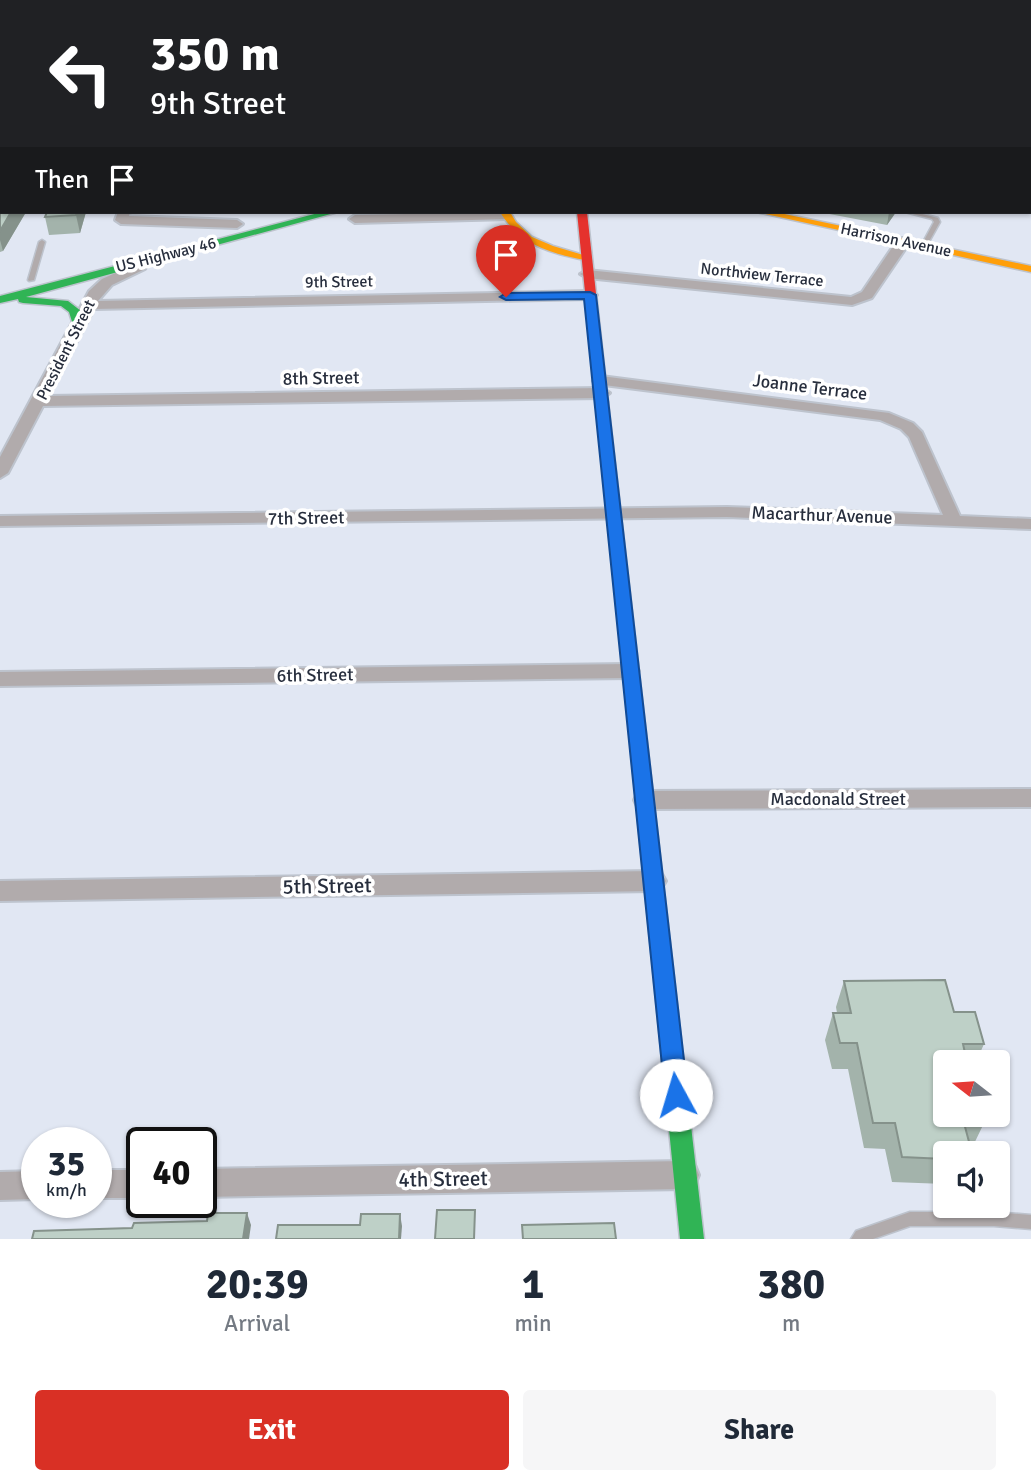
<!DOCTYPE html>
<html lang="en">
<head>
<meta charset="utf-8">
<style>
	body { margin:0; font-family:Signika,sans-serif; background:#f6f6f7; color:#1f2937; height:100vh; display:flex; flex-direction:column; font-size:26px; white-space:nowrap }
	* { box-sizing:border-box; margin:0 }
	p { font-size:23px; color:#747a83 }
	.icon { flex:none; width:38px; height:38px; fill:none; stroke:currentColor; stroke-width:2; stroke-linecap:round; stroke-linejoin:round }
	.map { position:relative; height:1239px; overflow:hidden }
	.panel { display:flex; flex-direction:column; background:#fff; flex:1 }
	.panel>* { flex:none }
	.hud { position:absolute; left:0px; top:0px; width:1032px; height:214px; box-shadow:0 2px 5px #0004; background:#202124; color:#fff; overflow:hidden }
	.needle { width:46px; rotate:287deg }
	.fabs { position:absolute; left:933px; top:1050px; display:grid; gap:14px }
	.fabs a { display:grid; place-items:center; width:77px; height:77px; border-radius:7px; background:#fff; box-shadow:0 2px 5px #0004; font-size:35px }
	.speed { position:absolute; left:21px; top:1127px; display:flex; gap:14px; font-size:35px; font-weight:700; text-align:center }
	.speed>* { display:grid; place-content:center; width:91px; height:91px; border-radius:50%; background:#fff; box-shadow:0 2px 5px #0004; line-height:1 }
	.speed small { font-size:18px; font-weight:400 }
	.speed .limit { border:4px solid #111; border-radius:10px; background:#fff; color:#111 }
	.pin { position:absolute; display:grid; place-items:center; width:60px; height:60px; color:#fff; margin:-72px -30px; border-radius:50% 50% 50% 0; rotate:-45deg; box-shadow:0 0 7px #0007 }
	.pin .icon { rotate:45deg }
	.me { position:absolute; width:77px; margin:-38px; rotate:354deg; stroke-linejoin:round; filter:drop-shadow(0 0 5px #0008) }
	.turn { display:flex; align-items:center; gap:24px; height:147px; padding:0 35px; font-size:32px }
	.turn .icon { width:91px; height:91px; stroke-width:2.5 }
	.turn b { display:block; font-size:49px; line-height:60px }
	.then { display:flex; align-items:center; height:66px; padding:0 35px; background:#0003; gap:14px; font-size:26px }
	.eta { display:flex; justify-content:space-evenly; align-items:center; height:119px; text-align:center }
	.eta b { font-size:42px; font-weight:700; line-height:49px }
	.cta { display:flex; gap:14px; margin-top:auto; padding:14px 35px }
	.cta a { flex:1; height:80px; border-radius:7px; background:#d93025; color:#fff; font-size:28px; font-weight:700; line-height:80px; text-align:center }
	.cta a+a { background:#f6f6f7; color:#1f2937 }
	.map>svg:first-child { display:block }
	.green { fill:#debde7 }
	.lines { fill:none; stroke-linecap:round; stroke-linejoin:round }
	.lane-casing { stroke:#bdc3cd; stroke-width:3 }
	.street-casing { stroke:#bdc3cd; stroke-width:4 }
	.fast-casing { stroke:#bdc3cd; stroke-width:3 }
	.slow-casing { stroke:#bdc3cd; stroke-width:3 }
	.jam-casing { stroke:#bdc3cd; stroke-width:3 }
	.lane { fill:#b1abac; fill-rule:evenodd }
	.street { fill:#b1abac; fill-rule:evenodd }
	.fast { fill:#30b455; fill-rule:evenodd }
	.slow { fill:#ff9f0a; fill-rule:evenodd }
	.jam { fill:#e5322d; fill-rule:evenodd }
	.wall { fill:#a3b3ab }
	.shaded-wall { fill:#85928b }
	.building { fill:#bed0c7; stroke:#85928b; stroke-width:2 }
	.route { fill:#1a73e8; stroke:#114b97; stroke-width:2 }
	.labels { text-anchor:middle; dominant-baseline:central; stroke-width:7; stroke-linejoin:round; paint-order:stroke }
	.far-street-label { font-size:16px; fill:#272e3d; stroke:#fff }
	.street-label { font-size:18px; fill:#272e3d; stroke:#fff }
	.near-street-label { font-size:21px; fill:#272e3d; stroke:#fff }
</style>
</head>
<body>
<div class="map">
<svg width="1031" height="1239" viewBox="0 0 1031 1239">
	<rect width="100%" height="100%" fill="#e1e7f3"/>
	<path class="green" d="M72,0H509L524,2H72Z"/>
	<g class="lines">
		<defs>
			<g id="lane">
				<path d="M312,0H316L315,2H311Z"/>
				<path d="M979,0L988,2H981Z"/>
				<rect x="0" y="5" width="2" height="4"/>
				<path d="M905,212H915L938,218L940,222L926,247L921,246L934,222L932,219Z"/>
				<path d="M42,240L45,242L34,280L29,281L28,280L39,242Z"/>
				<path d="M910,1212H994L1031,1215V1229L994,1226H910L873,1239H851L856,1231Z"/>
			</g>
			<g id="street">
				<path d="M834,0H844L845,2H835Z"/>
				<path d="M954,0H964L965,2H955Z"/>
				<path d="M118,212H130L129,216L237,220L243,224L237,228L121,224L115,220Z"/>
				<path d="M506,212L511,213V219L355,223L349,219L355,215Z"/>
				<path d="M903,238L910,242L872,298L852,305L587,278L580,274L587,270L851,297L862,292L898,239Z"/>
				<path d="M140,262L147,266L145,269L112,285L98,301L590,291L597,295L590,299L94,309L48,396L602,388L610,393L602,398L43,406L8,473L0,478V457L89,291L102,279Z"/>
				<path d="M601,376L889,413L913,423L922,432L960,516L1031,519V529L727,517L0,526V516L727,507L943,515L909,437L901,429L880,420L596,384L593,381L596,378Z"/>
				<path d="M629,664L636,666L639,671L636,676L629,678L0,686V672Z"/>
				<path d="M1031,789V807L645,809L637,806L634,800L637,794L645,791Z"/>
				<path d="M654,871L662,874L666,881L662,888L654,891L0,901V881Z"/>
				<path d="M685,1161L695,1165L699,1175L695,1185L685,1189L201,1197V1169Z"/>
				<rect x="96" y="1170" width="46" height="28"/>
				<path d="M37,1171V1199L0,1200V1172Z"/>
			</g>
			<g id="fast">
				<rect x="553" y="0" width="8" height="2"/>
				<path d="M322,212H338L26,297L68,301L81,311L82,328H74L69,312L61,306L23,303L19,302L18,299L0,303V296Z"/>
				<path d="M602,398L608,402L704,1239H680L596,402Z"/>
			</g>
			<g id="slow">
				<path d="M500,212H510L516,222L532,237L553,246L590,257L585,260C549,253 520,245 500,212Z"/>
				<path d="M756,212H775L1031,266V272Z"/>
			</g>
			<path id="jam" d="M577,212H587L608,402L602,406L596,402Z"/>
		</defs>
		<use href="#lane" class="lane-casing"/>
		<use href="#street" class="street-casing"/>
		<use href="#fast" class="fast-casing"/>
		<use href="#slow" class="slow-casing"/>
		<use href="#jam" class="jam-casing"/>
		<use href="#lane" class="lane"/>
		<use href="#street" class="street"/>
		<use href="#fast" class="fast"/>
		<use href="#slow" class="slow"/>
		<use href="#jam" class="jam"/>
	</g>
	<g class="wall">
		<path d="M0,184L2,212H26L3,251L0,252Z"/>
		<path d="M47,212H86L80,233L49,235L45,217Z"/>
		<path d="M819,212H896L887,225Z"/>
		<path d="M844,981L954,1012L984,1044L976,1062H945L984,1123L972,1148L945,1153V1184L892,1182L885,1149L864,1148L848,1069H832L825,1040L833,1013H837L836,1007Z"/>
	</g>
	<g class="shaded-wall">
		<path d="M11,212H26L3,251L0,240V231Z"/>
		<path d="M77,212H86L80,233L76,215Z"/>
		<path d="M889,212H896L887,225Z"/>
		<path d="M247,1213L251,1225L249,1239H243Z"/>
		<path d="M400,1214L402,1226L401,1239H399Z"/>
	</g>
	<g class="building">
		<rect x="571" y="0" width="44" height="2"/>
		<path d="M2,183V212H11L0,231V184Z"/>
		<path d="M47,212H77L76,215L45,217Z"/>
		<path d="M945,980L954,1012H975L984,1044H963L967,1062H945V1115H982L984,1123H964L972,1153H945V1159L902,1157L895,1123H873L857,1043H840L833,1013H851L844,981Z"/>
		<path d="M437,1210H475L474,1239H435Z"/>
		<path d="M208,1213H247L243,1239H32L34,1231L132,1228L134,1223L207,1221Z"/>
		<path d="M361,1214H400L399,1239H276L278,1225H360Z"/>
		<path d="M614,1223L616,1239H523L522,1225Z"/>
	</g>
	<path class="route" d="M590,292L596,295L688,1095L684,1102L676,1105L669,1102L665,1095L584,299L506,300L500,297L506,293Z"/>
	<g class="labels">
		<g class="far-street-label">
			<text transform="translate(896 240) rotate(12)">Harrison Avenue</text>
			<text transform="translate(166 255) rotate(-14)">US Highway 46</text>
			<text transform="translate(762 275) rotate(6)">Northview Terrace</text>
			<text transform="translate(339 282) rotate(-1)">9th Street</text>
			<text transform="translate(66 350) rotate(-63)">President Street</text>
		</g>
		<g class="street-label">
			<text transform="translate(321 378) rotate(-1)">8th Street</text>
			<text transform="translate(810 387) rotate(7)">Joanne Terrace</text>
			<text transform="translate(822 515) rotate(2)">Macarthur Avenue</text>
			<text transform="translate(306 518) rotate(-1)">7th Street</text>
			<text transform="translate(315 675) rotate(-1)">6th Street</text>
			<text x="838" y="799">Macdonald Street</text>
		</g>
		<g class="near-street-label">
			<text transform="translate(327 886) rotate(-1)">5th Street</text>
			<text transform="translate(443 1179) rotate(-1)">4th Street</text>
		</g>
	</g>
</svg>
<div class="fabs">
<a><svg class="needle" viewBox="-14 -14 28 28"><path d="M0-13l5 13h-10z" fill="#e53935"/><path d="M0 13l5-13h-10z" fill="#747a83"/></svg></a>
<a><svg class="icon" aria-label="sound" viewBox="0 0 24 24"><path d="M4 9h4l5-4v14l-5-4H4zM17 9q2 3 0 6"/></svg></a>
</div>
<div class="speed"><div>35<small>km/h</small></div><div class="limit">40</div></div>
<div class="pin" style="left:506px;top:297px;background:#d93025"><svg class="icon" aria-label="arrive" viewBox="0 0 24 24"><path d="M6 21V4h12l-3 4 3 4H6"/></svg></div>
<svg class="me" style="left:676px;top:1095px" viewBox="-20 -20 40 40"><circle r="19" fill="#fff"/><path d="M0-13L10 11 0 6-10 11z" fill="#1a73e8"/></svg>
<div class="hud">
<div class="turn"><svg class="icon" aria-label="left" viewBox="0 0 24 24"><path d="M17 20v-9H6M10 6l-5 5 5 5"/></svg><div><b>350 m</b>9th Street</div></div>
<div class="then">Then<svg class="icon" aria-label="arrive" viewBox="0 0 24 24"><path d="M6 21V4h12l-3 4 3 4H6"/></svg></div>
</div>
</div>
<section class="panel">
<div class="eta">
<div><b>20:39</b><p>Arrival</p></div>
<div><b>1</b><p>min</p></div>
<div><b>380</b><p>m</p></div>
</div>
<div class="cta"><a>Exit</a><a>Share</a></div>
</section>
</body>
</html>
